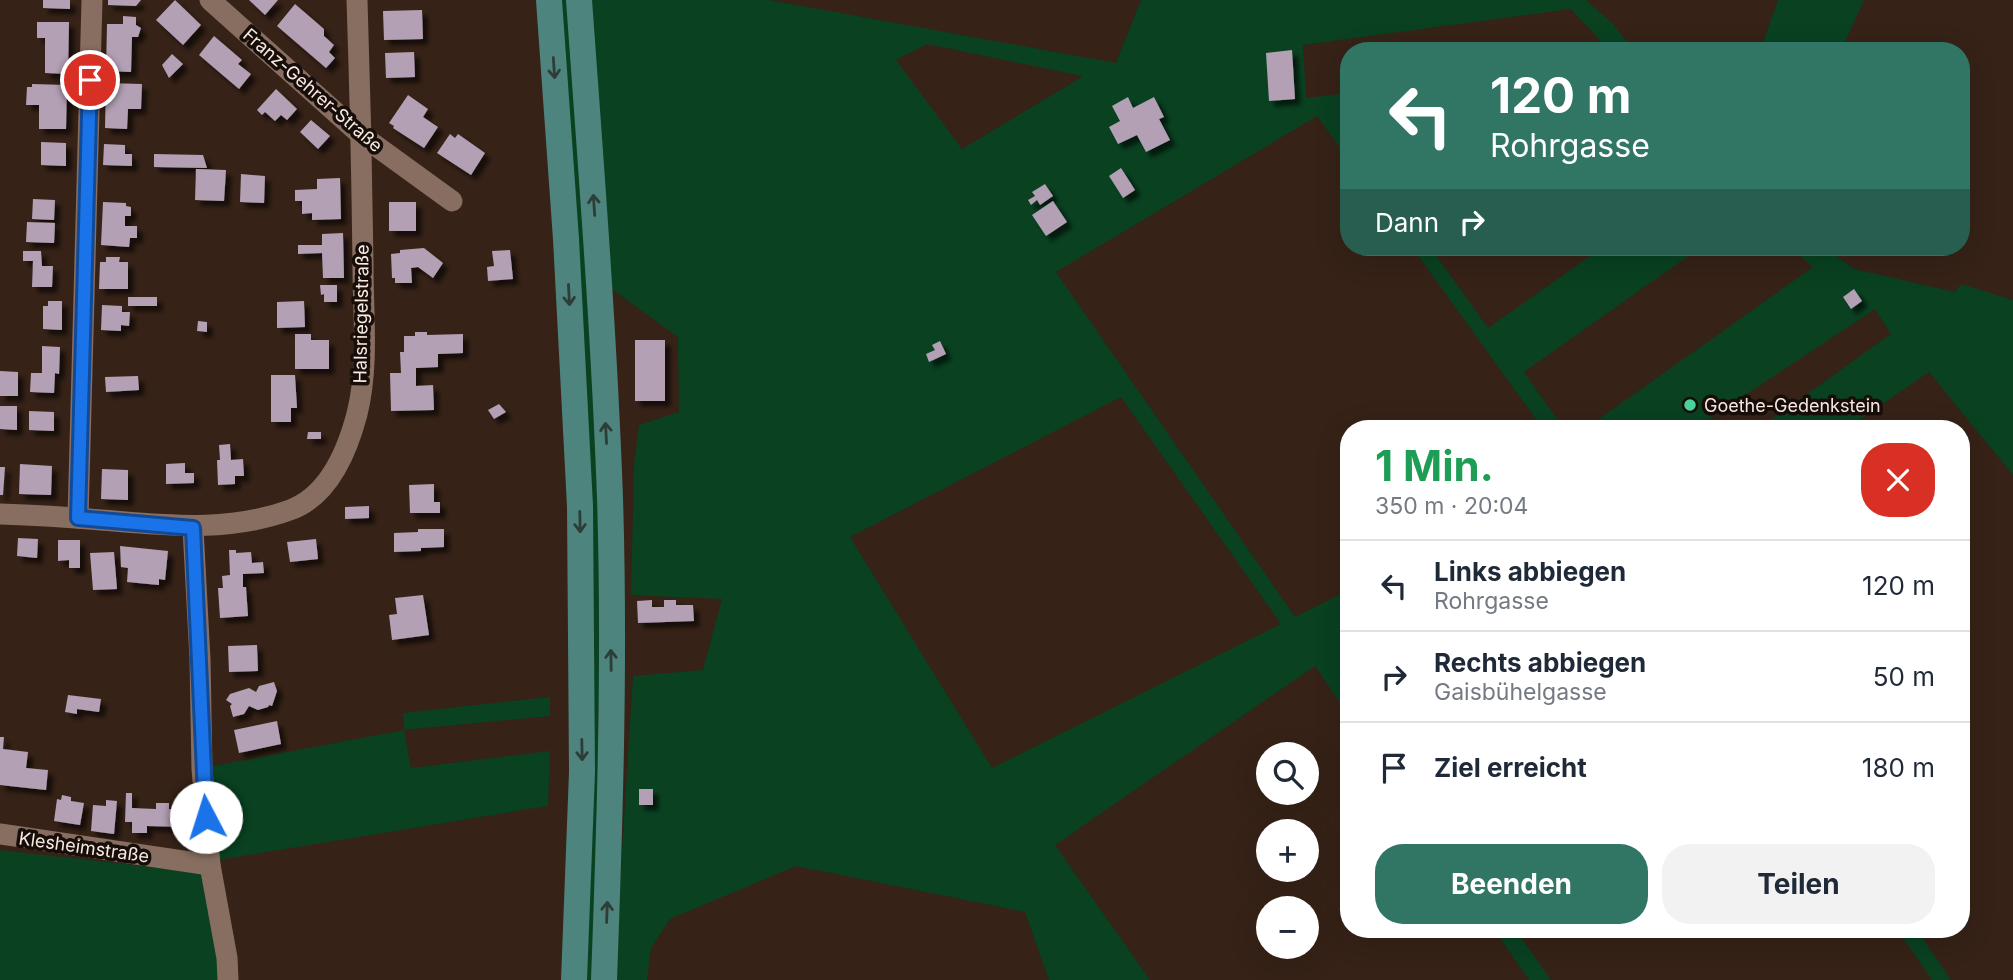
<!DOCTYPE html>
<html lang="de">
<head>
<meta charset="utf-8">
<style>
	body { margin:0; font-family:Inter,sans-serif; background:#f2f2f3; color:#1f2937; height:100vh; display:flex; flex-direction:column; font-size:26px; white-space:nowrap }
	* { box-sizing:border-box; margin:0 }
	p { font-size:23px; color:#747a83 }
	.icon { flex:none; width:38px; height:38px; fill:none; stroke:currentColor; stroke-width:2; stroke-linecap:round; stroke-linejoin:round }
	.map { position:relative; flex:1; overflow:hidden }
	.drawer { position:absolute; left:1340px; top:420px; width:630px; height:518px; display:flex; flex-direction:column; background:#fff; border-radius:28px; box-shadow:0 7px 28px #0002 }
	.drawer>* { flex:none }
	.guide { position:absolute; left:1340px; top:42px; width:630px; height:214px; border-radius:28px; box-shadow:0 7px 28px #0002; background:#317665; color:#fff; overflow:hidden }
	.buttons { position:absolute; left:1256px; top:742px; display:grid; gap:14px }
	.buttons a { display:grid; place-items:center; width:63px; height:63px; border-radius:50%; background:#fff; box-shadow:0 7px 28px #0002; font-size:35px }
	.pin { position:absolute; display:grid; place-items:center; width:60px; height:60px; color:#fff; margin:-30px; border:4px solid #fff; border-radius:50%; box-shadow:0 2px 7px #0007 }
	.me { position:absolute; width:77px; margin:-38px; rotate:355deg; stroke-linejoin:round; filter:drop-shadow(0 0 5px #0008) }
	.turn { display:flex; align-items:center; gap:24px; height:147px; padding:0 35px; font-size:32px }
	.turn .icon { width:91px; height:91px; stroke-width:2.5 }
	.turn b { display:block; font-size:49px; line-height:60px }
	.then { display:flex; align-items:center; height:66px; padding:0 35px; background:#0003; gap:14px; font-size:26px }
	.round { display:grid; place-items:center; flex:none; width:74px; height:74px; border-radius:28px; background:#f2f2f3 }
	.overview { display:flex; align-items:center; justify-content:space-between; height:119px; padding:0 35px }
	h1 { font-size:42px; font-weight:700; line-height:52px; color:#1e9e55 }
	.cta { display:flex; gap:14px; margin-top:auto; padding:14px 35px }
	.cta a { flex:1; height:80px; border-radius:28px; background:#317665; color:#fff; font-size:28px; font-weight:700; line-height:80px; text-align:center }
	.cta a+a { background:#f2f2f3; color:#1f2937 }
	ul { padding:0; list-style:none }
	li { display:flex; align-items:center; gap:21px; height:91px; padding:0 35px; border-top:2px solid #e0e1e3 }
	li div { flex:1 }
	li b { display:block; font-size:26px }
	li em { font-style:normal }
	.map>svg:first-child { display:block }
	.green { fill:#094121; fill-rule:evenodd }
	.building { fill:#b3a0b5; filter:url(#shadow) }
	.lines { fill:none; stroke-linecap:round; stroke-linejoin:round }
	.minor { stroke:#876e61; stroke-width:21 }
	.major { stroke:#4d847d; stroke-width:26 }
	.oneway { stroke:#2d3d37 }
	.route-casing { stroke:#114b97; stroke-width:18 }
	.route { stroke:#1a73e8; stroke-width:12 }
	.poi-dot { fill:#48d49d; stroke:#170e09; stroke-width:2.5 }
	.labels { text-anchor:middle; dominant-baseline:central; stroke-width:7; stroke-linejoin:round; paint-order:stroke }
	.street-label { font-size:18px; fill:#f8eae3; stroke:#170e09 }
	.poi-label { font-size:18px; fill:#f8eae3; stroke:#170e09; text-anchor:start }
</style>
</head>
<body>
<div class="map">
<svg width="2013" height="980" viewBox="0 0 2013 980">
	<defs>
		<filter id="shadow"><feDropShadow dx="5.5" dy="5.5" stdDeviation="2" flood-color="#0009"/></filter>
	</defs>
	<rect width="100%" height="100%" fill="#362217"/>
	<g class="green">
		<path d="M560,0H570L602,530L594,980H584Z"/>
		<path d="M590,0H769L1116,63L1141,0H1586L1613,24L1634,51H1610L1571,9L1303,45L1306,98L1349,93V160L1317,116L1056,272L1295,617L1349,590V716L1315,666L1055,845L1150,980H1049L1025,912L796,866L670,919L651,948L647,980H614L633,676L703,670L722,599L631,595L634,464L639,425L679,412L678,337L610,288ZM927,44L1082,76V77L962,149L896,60ZM1121,397L1281,624L992,768L850,537Z"/>
		<path d="M1778,0H1864L1841,51H1760Z"/>
		<path d="M1412,247H1430L1488,328L1603,247H1701L1524,372L1564,429H1543Z"/>
		<path d="M1790,247H1824L1854,269L1955,292L1961,284L2013,300V475L1929,372L1846,429H1758L1891,334L1875,309L1694,429H1585L1813,267Z"/>
		<path d="M550,697V716L404,730L411,768L550,751L548,806L217,860L208,767L404,730L403,713Z"/>
		<path d="M0,850L205,873L221,980H0Z"/>
		<path d="M1494,929H1515L1551,980H1529Z"/>
		<path d="M1897,929H1916L1951,980H1932Z"/>
	</g>
	<g class="building">
		<path d="M43,0H70V9L43,8Z"/>
		<path d="M108,0H141L136,6L108,5Z"/>
		<path d="M175,0L201,25L183,45L156,20Z"/>
		<path d="M249,0H278L265,15Z"/>
		<path d="M295,4L324,29V36L334,45L329,52L335,58L326,68L277,26Z"/>
		<path d="M422,10L423,39L384,40L383,11Z"/>
		<path d="M123,16L136,17V25L141,28L138,37H132L131,72L106,71L107,24H123Z"/>
		<path d="M37,22H69L68,74L45,73V38H37Z"/>
		<path d="M214,36L242,60L238,64L251,74L239,89L199,55Z"/>
		<path d="M1292,50L1295,99L1269,101L1266,53Z"/>
		<path d="M414,52L415,77L386,78L385,53Z"/>
		<path d="M172,54L183,64L169,78L162,65Z"/>
		<path d="M106,83L142,84L141,109H128L127,129L105,128Z"/>
		<path d="M32,84L67,85L66,129H39V105H26L27,87H32Z"/>
		<path d="M276,89L297,109L287,120L281,115L275,121L265,112L262,115L257,110Z"/>
		<path d="M408,95L428,109L423,117L438,127L424,148L393,128L394,126L389,123Z"/>
		<path d="M1128,97L1133,108L1154,97L1164,117L1159,119L1170,140L1146,152L1137,135L1118,144L1109,127L1120,121L1112,106Z"/>
		<path d="M311,120L330,136L318,149L300,132Z"/>
		<path d="M450,134L455,138L458,134L485,153L471,175L437,153Z"/>
		<path d="M41,142L66,143V166L41,165Z"/>
		<path d="M104,144L125,145V154H132V166L103,165Z"/>
		<path d="M154,154L203,155L207,168L154,167Z"/>
		<path d="M1121,168L1135,190L1123,198L1109,176Z"/>
		<path d="M196,169L226,170L224,201L195,200Z"/>
		<path d="M241,174L265,176L264,203L240,202Z"/>
		<path d="M340,178L341,219L312,220V213L302,214V201H295V190L317,189V179Z"/>
		<path d="M1045,184L1053,196L1040,205L1037,200L1031,205L1028,200L1035,196L1032,192Z"/>
		<path d="M33,199L55,200L54,220L32,219Z"/>
		<path d="M1053,201L1067,222L1046,236L1032,215Z"/>
		<path d="M103,202L126,203V206L131,207V216H125V226H137V238H130L129,247L101,245Z"/>
		<rect x="389" y="202" width="27" height="29"/>
		<path d="M27,222L55,223L54,243L26,242Z"/>
		<path d="M343,233L344,278H323L322,253L298,254V245H322V234Z"/>
		<path d="M424,248L443,263L433,278L418,267L411,268L412,283H395V278H392L391,254L400,253V250Z"/>
		<path d="M510,250L513,279L488,281L487,267L494,266L492,251Z"/>
		<path d="M23,251H41L42,266H53L52,287H32L33,261H23Z"/>
		<path d="M106,257H120L119,262H128V289H99L100,262H106Z"/>
		<path d="M320,285H337V302H324V294L321,295Z"/>
		<path d="M1854,289L1862,301L1851,309L1843,297Z"/>
		<rect x="128" y="297" width="29" height="9"/>
		<path d="M48,301H62V330L43,329V306H48Z"/>
		<path d="M304,301L305,327L277,328V302Z"/>
		<path d="M102,305L122,306V312H130L129,326L121,325V331L101,330Z"/>
		<path d="M198,321L207,322V332L197,331Z"/>
		<path d="M415,332H427V335L463,334V353L438,354V367L416,368V386L433,385L434,410L391,411L390,373H401L400,352H404V336H415Z"/>
		<path d="M295,334H311V340H329V369H295Z"/>
		<rect x="635" y="340" width="30" height="61"/>
		<path d="M940,341L946,354L929,362L926,354L935,350L932,345Z"/>
		<path d="M42,346L60,347L59,374L55,373L54,393L30,392L31,373H42Z"/>
		<path d="M0,371L18,372V396H0Z"/>
		<path d="M271,375H295L297,408H291V422H271Z"/>
		<path d="M138,376L139,390L106,392L105,377Z"/>
		<path d="M499,404L506,412L494,419L488,410Z"/>
		<path d="M0,406H17V430L0,429Z"/>
		<path d="M29,411L54,412V431L29,430Z"/>
		<path d="M308,432H321V439H307Z"/>
		<path d="M230,444L231,460L243,459L244,476H235V484L218,485L217,460H220L219,445Z"/>
		<path d="M185,463V473H194V483L166,484V464Z"/>
		<path d="M20,464L52,466L51,495L19,494Z"/>
		<path d="M0,467H5L3,495H0Z"/>
		<path d="M102,469L128,470V500L101,499Z"/>
		<path d="M434,484V502H440V513H410L409,485Z"/>
		<path d="M369,506V518L345,519V507Z"/>
		<path d="M418,529H444V547L421,548V551L394,552V533L418,532Z"/>
		<path d="M18,538L38,539L37,558L17,556Z"/>
		<path d="M316,539L318,559L290,562L287,542Z"/>
		<path d="M58,540H80V568H69V560L58,561Z"/>
		<path d="M120,546L168,551L165,580L159,579V585L127,582L128,568L121,567Z"/>
		<path d="M229,550H236V553L251,552L252,563L263,562L264,573L243,574V587H246L248,616L220,618L218,588H223L222,576L230,575Z"/>
		<path d="M114,552L117,589L93,590L90,553Z"/>
		<path d="M423,595L429,635L392,640L389,615L397,614L395,598Z"/>
		<path d="M652,600V607H664V600H676V605H693L694,621L638,623L637,601Z"/>
		<path d="M257,645L258,671L229,672L228,646Z"/>
		<path d="M274,682L277,691L272,706L269,705L268,707L258,710L249,706L244,714L233,717L230,706L232,704L226,700L230,694L249,688L256,692L259,686Z"/>
		<path d="M68,695L101,699L99,712L77,709V714L65,712Z"/>
		<path d="M277,721L281,744L239,753L234,730Z"/>
		<path d="M0,737H4L3,749L28,752L26,768L48,770L46,790L0,785Z"/>
		<rect x="639" y="789" width="14" height="16"/>
		<path d="M126,793H132V808L156,809V803H169V809H183V827L147,826V833H132V822H125Z"/>
		<path d="M62,795L71,797V801L84,803L80,825L54,821L57,799L61,800Z"/>
		<path d="M106,800L117,801L114,834L91,831L93,805L106,806Z"/>
	</g>
	<g class="lines">
		<g class="minor">
			<path d="M210,0L361,135L452,201"/>
			<path d="M0,514C34,515 67,517 101,520C166,525 227,533 290,510C329,496 347,452 357,414C369,366 363,315 363,266C362,177 360,89 357,0"/>
			<path d="M78,518L92,0"/>
			<path d="M193,528L200,659L202,769L210,865L227,958L228,980"/>
			<path d="M0,834L210,865"/>
		</g>
		<g class="major">
			<path d="M549,0L566,239L580,506L582,772L574,980"/>
			<path d="M579,0C591,166 604,332 610,498C615,658 610,819 604,980"/>
		</g>
	</g>
	<defs><path id="oneway-shaft" d="M-6 0H5M1.5-3L5.5 0L1.5 3" fill="none" stroke-width="1.6" stroke-linecap="round" stroke-linejoin="round" transform="scale(1.75)"/></defs>
	<g class="oneway">
		<use href="#oneway-shaft" transform="translate(554 68) rotate(86)"/>
		<use href="#oneway-shaft" transform="translate(594 205) rotate(-94)"/>
		<use href="#oneway-shaft" transform="translate(569 295) rotate(87)"/>
		<use href="#oneway-shaft" transform="translate(606 433) rotate(-93)"/>
		<use href="#oneway-shaft" transform="translate(580 522) rotate(89)"/>
		<use href="#oneway-shaft" transform="translate(611 660) rotate(-91)"/>
		<use href="#oneway-shaft" transform="translate(582 750) rotate(89)"/>
		<use href="#oneway-shaft" transform="translate(607 912) rotate(-88)"/>
	</g>
	<g class="lines">
		<defs>
			<path id="route" d="M90,80L78,518L193,528L206,817"/>
		</defs>
		<use href="#route" class="route-casing"/>
		<use href="#route" class="route"/>
	</g>
	<circle class="poi-dot" cx="1690" cy="405" r="7"/>
	<g class="labels">
		<g class="street-label">
			<text transform="translate(313 90) rotate(41)">Franz-Gehrer-Straße</text>
			<text transform="translate(361 314) rotate(-89)">Halsriegelstraße</text>
			<text transform="translate(84 847) rotate(8)">Klesheimstraße</text>
		</g>
		<g class="poi-label">
			<text x="1704" y="405">Goethe-Gedenkstein</text>
		</g>
	</g>
</svg>
<div class="buttons">
<a><svg class="icon" aria-label="search" viewBox="0 0 24 24"><circle cx="10" cy="10" r="6"/><path d="M15 15l6 6"/></svg></a>
<a>+</a>
<a>−</a>
</div>
<div class="pin" style="left:90px;top:80px;background:#d93025"><svg class="icon" aria-label="arrive" viewBox="0 0 24 24"><path d="M6 21V4h12l-3 4 3 4H6"/></svg></div>
<svg class="me" style="left:206px;top:817px" viewBox="-20 -20 40 40"><circle r="19" fill="#fff"/><path d="M0-13L10 11 0 6-10 11z" fill="#1a73e8"/></svg>
<div class="guide">
<div class="turn"><svg class="icon" aria-label="left" viewBox="0 0 24 24"><path d="M17 20v-9H6M10 6l-5 5 5 5"/></svg><div><b>120 m</b>Rohrgasse</div></div>
<div class="then">Dann<svg class="icon" aria-label="right" viewBox="0 0 24 24"><path d="M7 20v-9h11M14 6l5 5-5 5"/></svg></div>
</div>
<section class="drawer">
<div class="overview"><div><h1>1 Min.</h1><p>350 m · 20:04</p></div><a class="round" style="background:#d93025;color:#fff"><svg class="icon" aria-label="close" viewBox="0 0 24 24"><path d="M6 6l12 12M18 6L6 18"/></svg></a></div>
<ul>
<li><svg class="icon" aria-label="left" viewBox="0 0 24 24"><path d="M17 20v-9H6M10 6l-5 5 5 5"/></svg><div><b>Links abbiegen</b><p>Rohrgasse</p></div><em>120 m</em></li>
<li><svg class="icon" aria-label="right" viewBox="0 0 24 24"><path d="M7 20v-9h11M14 6l5 5-5 5"/></svg><div><b>Rechts abbiegen</b><p>Gaisbühelgasse</p></div><em>50 m</em></li>
<li><svg class="icon" aria-label="arrive" viewBox="0 0 24 24"><path d="M6 21V4h12l-3 4 3 4H6"/></svg><div><b>Ziel erreicht</b></div><em>180 m</em></li>
</ul>
<div class="cta"><a>Beenden</a><a>Teilen</a></div>
</section>
</div>
</body>
</html>
